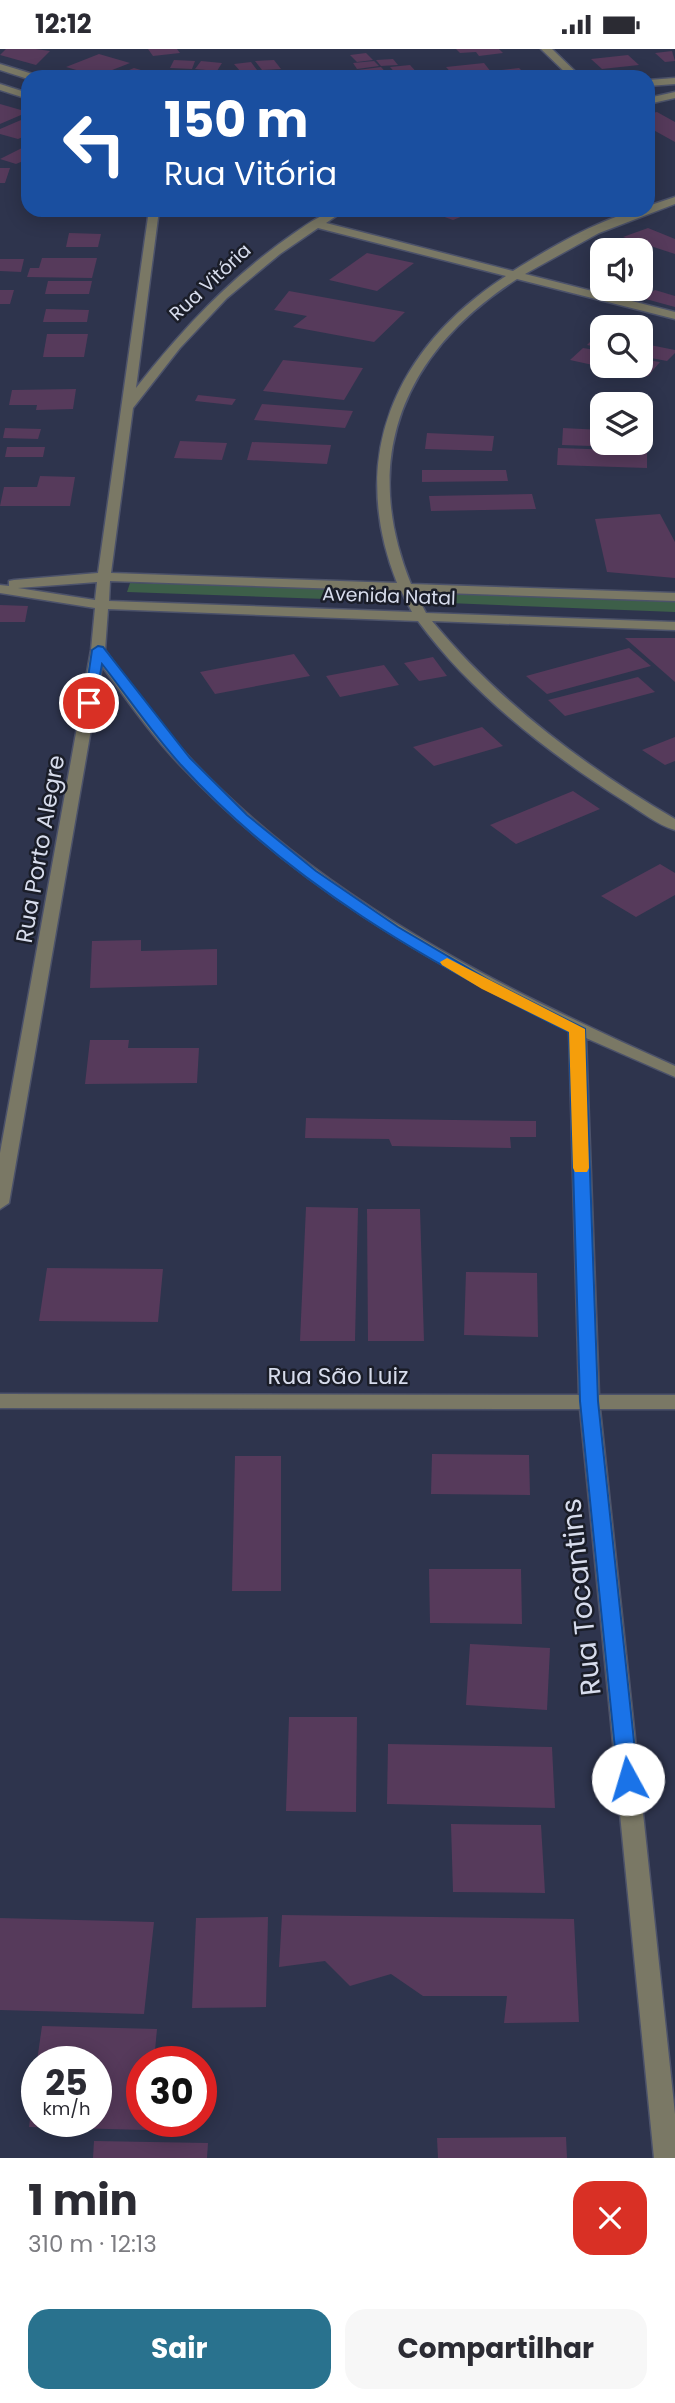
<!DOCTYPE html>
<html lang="pt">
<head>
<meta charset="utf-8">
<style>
	body { margin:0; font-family:Poppins,sans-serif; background:#f7f7f7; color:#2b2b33; height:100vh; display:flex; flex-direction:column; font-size:26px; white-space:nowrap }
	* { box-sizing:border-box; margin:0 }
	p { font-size:23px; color:#7c7c81 }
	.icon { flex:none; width:38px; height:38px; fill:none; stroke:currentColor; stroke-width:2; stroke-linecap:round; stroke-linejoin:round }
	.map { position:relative; height:2109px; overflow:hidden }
	.sheet { display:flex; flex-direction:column; background:#fff; flex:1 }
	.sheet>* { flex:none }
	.hud { position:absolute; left:21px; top:21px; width:634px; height:147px; border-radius:21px; box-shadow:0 4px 18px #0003; background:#1a4fa0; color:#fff; overflow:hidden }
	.tools { position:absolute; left:590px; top:189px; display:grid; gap:14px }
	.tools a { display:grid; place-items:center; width:63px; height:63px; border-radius:14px; background:#fff; box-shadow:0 4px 18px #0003; font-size:35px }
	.speed { position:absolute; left:21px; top:1997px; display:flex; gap:14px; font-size:35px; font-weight:700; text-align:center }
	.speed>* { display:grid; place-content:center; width:91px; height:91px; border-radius:50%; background:#fff; box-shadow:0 4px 18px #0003; line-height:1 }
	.speed small { font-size:18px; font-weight:400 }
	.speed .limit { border:10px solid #d22; background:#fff; color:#111 }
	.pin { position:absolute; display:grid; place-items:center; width:60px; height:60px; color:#fff; margin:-30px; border:4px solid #fff; border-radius:50%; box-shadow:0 2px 7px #0007 }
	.me { position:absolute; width:77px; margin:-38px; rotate:354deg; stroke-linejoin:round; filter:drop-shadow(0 0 5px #0008) }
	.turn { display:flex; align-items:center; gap:24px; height:147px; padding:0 28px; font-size:32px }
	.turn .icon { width:91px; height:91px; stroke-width:2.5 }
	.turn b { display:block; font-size:49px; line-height:60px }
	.round { display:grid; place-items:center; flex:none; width:74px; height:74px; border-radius:21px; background:#f7f7f7 }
	.overview { display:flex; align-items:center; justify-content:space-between; height:119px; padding:0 28px }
	h1 { font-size:42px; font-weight:700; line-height:52px }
	.button { display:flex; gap:14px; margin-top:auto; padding:14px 28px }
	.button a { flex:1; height:80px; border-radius:21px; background:#29728e; color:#fff; font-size:28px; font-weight:700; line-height:80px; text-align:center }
	.button a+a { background:#f7f7f7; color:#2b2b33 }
	.status { display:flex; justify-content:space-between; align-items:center; height:49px; padding:0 35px; background:#fff; direction:ltr }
	.status svg { height:19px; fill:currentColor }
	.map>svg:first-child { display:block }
	.green { fill:#3d5f49 }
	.building { fill:#563a5b }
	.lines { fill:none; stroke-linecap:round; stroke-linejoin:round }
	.minor-casing { stroke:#4c526a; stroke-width:3 }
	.minor { fill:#7a7865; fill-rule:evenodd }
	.route { fill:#1a73e8; stroke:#114b97; stroke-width:2 }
	.slow { fill:#f59e0b }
	.labels { text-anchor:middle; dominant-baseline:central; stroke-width:5; stroke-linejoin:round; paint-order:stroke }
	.far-street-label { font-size:19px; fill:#d7dcec; stroke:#1a1d28 }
	.street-label { font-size:23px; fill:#d7dcec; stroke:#1a1d28 }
	.near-street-label { font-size:28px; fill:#d7dcec; stroke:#1a1d28 }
</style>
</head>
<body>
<div class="status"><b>12:12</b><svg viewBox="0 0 49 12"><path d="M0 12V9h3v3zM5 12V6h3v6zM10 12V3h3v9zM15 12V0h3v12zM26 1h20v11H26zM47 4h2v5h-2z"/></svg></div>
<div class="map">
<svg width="675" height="2109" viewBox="0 0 675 2109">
	<rect width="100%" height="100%" fill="#2e344d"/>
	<g class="green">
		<path d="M130,534L356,540L354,551L127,543Z"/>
		<path d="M450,544L675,551V563L448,554Z"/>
	</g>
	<g class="building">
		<path d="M6,0H36L50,2L36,16L0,6Z"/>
		<path d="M148,0H177L180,4L153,7Z"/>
		<path d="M456,0H499L503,4L479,7L476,3L460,4Z"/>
		<path d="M672,2L675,12L665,13L655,4Z"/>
		<path d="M366,4L373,11L357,13L350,6Z"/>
		<path d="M99,5L130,14L97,27L66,18Z"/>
		<path d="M628,6L639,16L602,20L591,10Z"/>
		<path d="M393,10L398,16L381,17L376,11Z"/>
		<path d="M174,11L195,12L192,20L170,19Z"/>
		<path d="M274,11L281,20L262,21L255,12Z"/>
		<path d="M201,12L222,14L217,22L195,20Z"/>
		<path d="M374,12L379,17L357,20L353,14Z"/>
		<path d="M251,13L257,21L240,22L234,15Z"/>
		<path d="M484,14L495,28H455L446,18Z"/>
		<path d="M410,16L421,28H399L390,18Z"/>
		<path d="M381,18L390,28H365L358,21Z"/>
		<path d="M134,19L151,24L140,28H112Z"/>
		<path d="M519,19L528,28H499L493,22Z"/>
		<path d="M0,55L28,63L0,75Z"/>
		<path d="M657,63L675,73V93L648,78V65Z"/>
		<path d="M28,68V86L18,90L0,85V80Z"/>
		<path d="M28,96V110L16,115L0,110Z"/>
		<path d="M0,119H10L5,134H0Z"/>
		<path d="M425,161H478L453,171Z"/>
		<path d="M648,179L675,190V205L623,188Z"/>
		<path d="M69,184L101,185L98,198H66Z"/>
		<path d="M367,204L414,214L377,242L329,231Z"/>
		<path d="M42,209H97L92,229L27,228L30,219H39Z"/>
		<path d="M0,210H24L21,223L0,222Z"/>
		<path d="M48,232H92L89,245H45Z"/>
		<path d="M0,241H14L10,255H0Z"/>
		<path d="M655,241L675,247V258L642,249Z"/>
		<path d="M289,242L405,263L374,293L293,278L307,267L274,261Z"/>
		<path d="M46,260L89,261L87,273H43Z"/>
		<path d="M47,285H88L84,308H43Z"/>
		<path d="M597,286L602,287V299L587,296Z"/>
		<path d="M640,294L675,301V304L667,312L640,307Z"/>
		<path d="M583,299L602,302V318L570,311Z"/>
		<path d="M640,310L660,313L648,327L604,318L640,317Z"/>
		<path d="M283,311L363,319L344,351L263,342Z"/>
		<path d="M76,340L73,360L36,361L37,356H9L12,341Z"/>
		<path d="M198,346L236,350L232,356L195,352Z"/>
		<path d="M262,355L353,362L345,379L254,371Z"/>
		<path d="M5,379L41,380L38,390L3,389Z"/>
		<path d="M563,379L602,381V394H640V382L651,383V399L562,396Z"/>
		<path d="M427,384L494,387L492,402L425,400Z"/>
		<path d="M180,392L227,394L222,411L174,409Z"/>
		<path d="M252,393L331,396L327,415L247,411Z"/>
		<path d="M7,398H45L43,408H5Z"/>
		<path d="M558,399L647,402V419L557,416Z"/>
		<path d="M422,421H506L508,432L422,433Z"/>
		<path d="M40,427L75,428L70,457H0L4,438H37Z"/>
		<path d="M532,445L536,460L431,462L429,447Z"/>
		<path d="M660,465L675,493V529L607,523L595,470Z"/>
		<path d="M0,556L28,557L25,573H0Z"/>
		<path d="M625,589H675V633Z"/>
		<path d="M629,599L651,617L547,645L526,627Z"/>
		<path d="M294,605L310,627L215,645L200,623Z"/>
		<path d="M433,608L447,627L419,632L404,614Z"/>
		<path d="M384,616L399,636L340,648L326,627Z"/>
		<path d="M638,628L655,643L565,667L548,651Z"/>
		<path d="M482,678L503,697L434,717L413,698Z"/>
		<path d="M675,688V712L665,716L642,701Z"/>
		<path d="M573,742L600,760L516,795L490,776Z"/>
		<path d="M660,815L675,824V846L636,868L601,847Z"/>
		<path d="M141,891V902L217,900V936L90,939L92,892Z"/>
		<path d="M90,991H129L128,999H199L197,1034L85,1035Z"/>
		<path d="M306,1069L536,1072V1088H510L511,1099L392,1097L389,1090L305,1089Z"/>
		<path d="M306,1158L358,1159L355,1292H300Z"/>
		<path d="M367,1160H420L424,1292H368Z"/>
		<path d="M47,1219L163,1220L158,1273L39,1272Z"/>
		<path d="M466,1223L537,1224L538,1288L464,1286Z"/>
		<path d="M432,1405L529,1406L530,1446L431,1445Z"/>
		<path d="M235,1407H281V1542H232Z"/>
		<path d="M429,1520H521L522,1575L430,1574Z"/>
		<path d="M470,1595L550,1599L547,1661L466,1656Z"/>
		<path d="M289,1668H357L356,1763L286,1762Z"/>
		<path d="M388,1695L552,1698L555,1759L387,1755Z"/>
		<path d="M451,1775L541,1776L545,1844L453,1843Z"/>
		<path d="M282,1866L574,1870L579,1973L504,1974L507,1947H423L391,1925L350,1937L325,1912L279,1918Z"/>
		<path d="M268,1868L266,1958L192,1959L196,1869Z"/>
		<path d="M0,1869L154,1873L144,1965L0,1961Z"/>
		<path d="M42,1977L157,1980L154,2012H142V2072H148L147,2081L29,2078L35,2028L37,2072H96V2012H37Z"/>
		<path d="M566,2088L567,2109H438L437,2089Z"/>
		<path d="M94,2092L208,2094L207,2109H93Z"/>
	</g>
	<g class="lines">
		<defs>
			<g id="minor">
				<path d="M541,0H552L581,28H570Z"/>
				<path d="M0,15L36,26L38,28L28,30L0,21Z"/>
				<path d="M675,29V35L648,37V31Z"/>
				<path d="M0,35L28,44V50L0,41Z"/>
				<path d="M675,43V49L648,55V49Z"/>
				<path d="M675,148V155L599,184L525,225L675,263V270L517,230C405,302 359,407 411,535L675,544V552L415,543L426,564L675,573V581L432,572C500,654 584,717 675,770V781C657,776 639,761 624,752C548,704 471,644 418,572L108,560L105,601C132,638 159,676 190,709C323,851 500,939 675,1017V1028L586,989L599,1346H675V1360H600L675,2065V2109H654L580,1360L0,1359V1345L579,1346L569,981C427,914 290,832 181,717C151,686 127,651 102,617L9,1154L0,1160V1104L91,601L95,559L0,544V536L9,537V532L14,531L98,524L149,161H159L136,339C182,280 231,228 293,185C309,174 326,161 345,161L326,174L513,222C543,203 613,161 648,161V157ZM318,179L506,227C395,299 347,408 397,534L111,524L133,359L180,299L227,249L280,205ZM110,532L401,542L412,563L109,552ZM97,533L95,551L18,539Z"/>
			</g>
		</defs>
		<use href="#minor" class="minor-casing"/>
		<use href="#minor" class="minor"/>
	</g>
	<path class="route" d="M98,597L103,598L190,709L247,766L316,822L398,878L492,933L585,980L598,1352L638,1730L635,1736H621L618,1730L580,1352L569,983C428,914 288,833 181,716C152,684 128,648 102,615L95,654L84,656L92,601Z"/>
	<path class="slow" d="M447,909L585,980L589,1119L587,1123H575L573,1119L569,983L482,940L442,916L440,913Z"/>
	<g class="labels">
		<g class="far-street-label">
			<text transform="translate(210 233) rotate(-43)">Rua Vitória</text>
			<text transform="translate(389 547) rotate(2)">Avenida Natal</text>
		</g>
		<g class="street-label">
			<text transform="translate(40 800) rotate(-80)">Rua Porto Alegre</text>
			<text x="338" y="1327">Rua São Luiz</text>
		</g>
		<g class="near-street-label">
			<text transform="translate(581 1548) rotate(-96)">Rua Tocantins</text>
		</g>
	</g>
</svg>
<div class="tools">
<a><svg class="icon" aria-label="sound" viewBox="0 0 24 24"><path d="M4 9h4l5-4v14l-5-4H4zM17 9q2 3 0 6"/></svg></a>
<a><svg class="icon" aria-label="search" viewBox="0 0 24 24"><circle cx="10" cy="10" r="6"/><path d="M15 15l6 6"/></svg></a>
<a><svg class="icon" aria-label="layers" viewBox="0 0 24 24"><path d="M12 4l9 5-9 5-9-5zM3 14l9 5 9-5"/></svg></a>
</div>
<div class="speed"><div>25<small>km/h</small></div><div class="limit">30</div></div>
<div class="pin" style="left:89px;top:654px;background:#d93025"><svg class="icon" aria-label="arrive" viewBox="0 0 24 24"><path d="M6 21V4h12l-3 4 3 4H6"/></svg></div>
<svg class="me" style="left:628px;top:1730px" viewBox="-20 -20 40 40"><circle r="19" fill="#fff"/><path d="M0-13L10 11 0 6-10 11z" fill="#1a73e8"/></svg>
<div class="hud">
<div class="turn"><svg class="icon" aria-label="left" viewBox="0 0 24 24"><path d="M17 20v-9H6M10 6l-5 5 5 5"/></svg><div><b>150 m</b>Rua Vitória</div></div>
</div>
</div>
<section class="sheet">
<div class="overview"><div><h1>1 min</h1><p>310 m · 12:13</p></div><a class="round" style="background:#d93025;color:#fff"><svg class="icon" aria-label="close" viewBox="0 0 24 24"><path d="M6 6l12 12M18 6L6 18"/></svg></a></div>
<div class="button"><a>Sair</a><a>Compartilhar</a></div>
</section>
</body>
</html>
